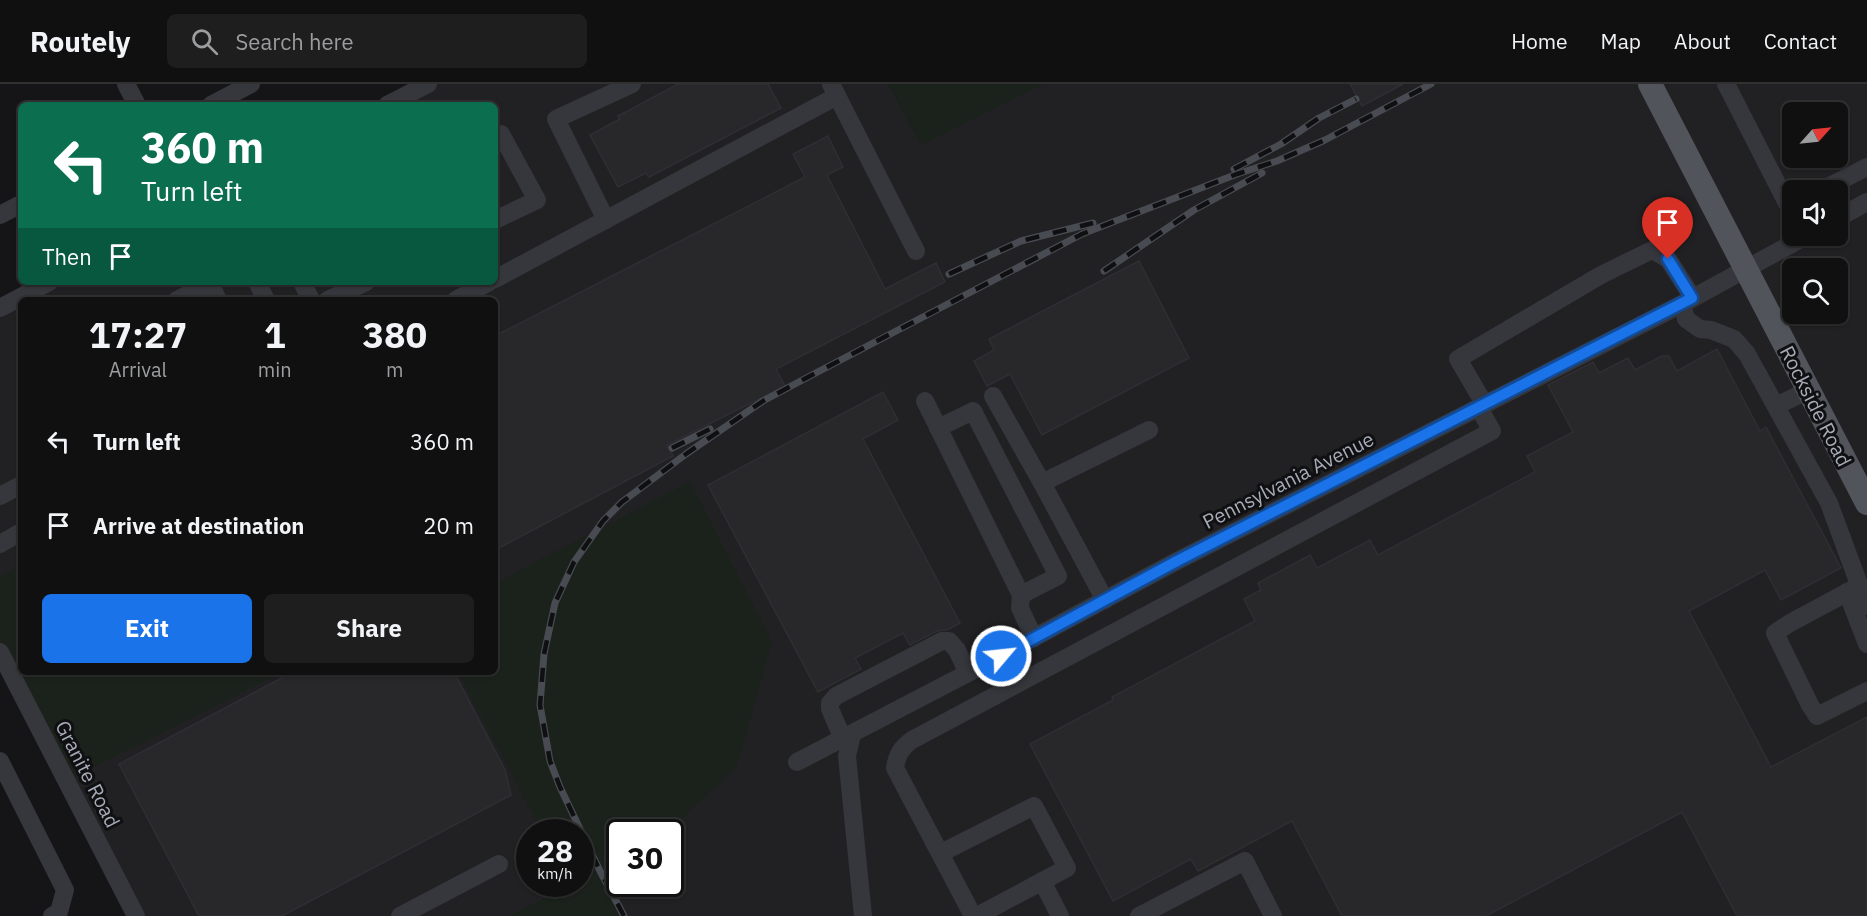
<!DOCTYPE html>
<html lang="en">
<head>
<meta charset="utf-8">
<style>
	body { margin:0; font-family:"IBM Plex Sans",sans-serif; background:#1e1e1f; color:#f1f3f6; height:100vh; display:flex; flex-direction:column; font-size:22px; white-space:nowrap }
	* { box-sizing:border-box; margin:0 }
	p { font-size:20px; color:#9c9d9f }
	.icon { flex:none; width:33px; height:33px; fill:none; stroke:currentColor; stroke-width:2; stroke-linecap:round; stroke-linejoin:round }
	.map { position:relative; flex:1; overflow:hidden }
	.drawer { position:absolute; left:18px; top:213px; width:480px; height:378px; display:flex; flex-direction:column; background:#101011; border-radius:9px; box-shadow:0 2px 4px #0004,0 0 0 2px #303031 }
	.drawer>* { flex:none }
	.hud { position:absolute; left:18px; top:18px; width:480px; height:183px; border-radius:9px; box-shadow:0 2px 4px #0004,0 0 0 2px #303031; background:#0b6e4f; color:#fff; overflow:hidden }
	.needle { width:39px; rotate:63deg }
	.fabs { position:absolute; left:1782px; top:18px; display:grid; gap:12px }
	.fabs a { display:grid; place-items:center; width:66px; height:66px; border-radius:9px; background:#101011; box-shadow:0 2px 4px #0004,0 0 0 2px #303031; font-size:30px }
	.speed { position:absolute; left:516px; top:735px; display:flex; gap:12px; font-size:30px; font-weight:700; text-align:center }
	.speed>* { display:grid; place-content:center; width:78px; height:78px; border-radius:50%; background:#101011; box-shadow:0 2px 4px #0004,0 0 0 2px #303031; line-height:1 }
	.speed small { font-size:15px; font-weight:400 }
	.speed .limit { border:3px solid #111; border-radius:9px; background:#fff; color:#111 }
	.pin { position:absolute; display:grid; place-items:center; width:51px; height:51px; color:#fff; margin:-62px -26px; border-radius:50% 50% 50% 0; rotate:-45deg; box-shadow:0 0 6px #0007 }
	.pin .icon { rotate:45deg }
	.me { position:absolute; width:66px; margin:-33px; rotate:62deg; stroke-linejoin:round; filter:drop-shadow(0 0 4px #0008) }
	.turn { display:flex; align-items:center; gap:21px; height:126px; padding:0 24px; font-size:27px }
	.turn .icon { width:78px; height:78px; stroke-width:2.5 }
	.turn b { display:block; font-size:42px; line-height:51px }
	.then { display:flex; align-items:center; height:57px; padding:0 24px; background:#0003; gap:12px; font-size:22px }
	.eta { display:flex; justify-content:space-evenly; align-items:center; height:102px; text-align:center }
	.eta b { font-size:36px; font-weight:700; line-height:42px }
	.cta { display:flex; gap:12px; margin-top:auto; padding:12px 24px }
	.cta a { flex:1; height:69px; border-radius:9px; background:#1a73e8; color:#fff; font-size:24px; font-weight:700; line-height:69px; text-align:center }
	.cta a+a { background:#1e1e1f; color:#f1f3f6 }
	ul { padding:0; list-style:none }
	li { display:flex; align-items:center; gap:18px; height:84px; padding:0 24px }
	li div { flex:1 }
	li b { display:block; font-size:22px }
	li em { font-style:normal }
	header { display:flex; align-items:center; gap:36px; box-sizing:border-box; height:84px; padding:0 30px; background:#101011; border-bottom:2px solid #303031 }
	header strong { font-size:28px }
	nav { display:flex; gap:33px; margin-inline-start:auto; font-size:21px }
	.search { width:420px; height:54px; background:#1e1e1f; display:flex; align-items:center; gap:15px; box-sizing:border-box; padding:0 21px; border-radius:9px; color:#9c9d9f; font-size:22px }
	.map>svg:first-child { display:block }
	.built { fill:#212124; fill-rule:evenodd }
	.green { fill:#1b221c }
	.building { fill:#28282b; stroke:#2f2f33; stroke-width:1.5 }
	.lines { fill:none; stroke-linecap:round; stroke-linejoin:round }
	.minor { stroke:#36373c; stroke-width:18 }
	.major { stroke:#51545b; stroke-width:24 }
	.rail-casing { stroke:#484b51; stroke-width:7 }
	.rail { stroke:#101012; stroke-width:4.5; stroke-dasharray:14; stroke-linecap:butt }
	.route-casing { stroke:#114b97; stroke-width:15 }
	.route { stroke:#1a73e8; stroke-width:10 }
	.labels { text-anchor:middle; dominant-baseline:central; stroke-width:6; stroke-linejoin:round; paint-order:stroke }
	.street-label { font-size:20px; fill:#a6abb8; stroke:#101012 }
</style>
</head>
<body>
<header>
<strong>Routely</strong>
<div class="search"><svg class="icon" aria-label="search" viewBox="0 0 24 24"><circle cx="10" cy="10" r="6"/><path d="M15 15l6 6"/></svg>Search here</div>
<nav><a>Home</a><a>Map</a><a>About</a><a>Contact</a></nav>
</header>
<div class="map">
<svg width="1867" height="832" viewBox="0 0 1867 832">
	<rect width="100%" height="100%" fill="#151517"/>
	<path class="built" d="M428,0H889L921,60L1042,0H1867V832H624L580,748H530V800H575L511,832H135L0,568V224L49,198H495V21H387ZM1792,28H1838V74H1792ZM1792,106H1838V152H1792ZM1792,184H1838V230H1792ZM21,216H495V588H21ZM620,748H670V800H620Z"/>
	<g class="green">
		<path d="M889,0H1042L921,61Z"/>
		<path d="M690,398L772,557L737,682L668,748H620L619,776L600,787L624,832H511L570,802L569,800H580V748H542L458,588H495V499Z"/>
		<path d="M21,482V588H282L66,697L0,568V492Z"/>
	</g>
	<g class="building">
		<path d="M678,0H768L781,24L649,93L646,89L618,103L590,51L620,35L618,32Z"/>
		<path d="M1350,0H1403L1362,22Z"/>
		<path d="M828,52L843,83L827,91L885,205L936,179L945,198L776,285L785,302L667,361L673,372L495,466V252L805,93L793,70Z"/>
		<path d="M1139,177L1189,274L1042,351L1010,290L987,302L974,277L994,266L989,255Z"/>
		<path d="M1717,265L1760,347L1766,343L1841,484L1781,516L1765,486L1689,527L1771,683L1867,633V832H1737L1682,728L1486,832H1342L1292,737L1198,787L1191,775L1113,817L1030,660L1113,616L1112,613L1255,537L1244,515L1261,506L1258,499L1310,471L1317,484L1370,456L1378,471L1535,388L1527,372L1573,348L1548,301L1593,278L1599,289L1628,274L1635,286L1662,272H1669L1677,287Z"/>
		<path d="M883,308L898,336L863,355L960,539L947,546L937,547L910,561L903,549L855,574L861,585L818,608L708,401Z"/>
		<path d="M293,588H454L505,686L511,711L282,832H199L119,680Z"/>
	</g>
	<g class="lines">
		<g class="minor">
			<path d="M126,0L137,21"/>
			<path d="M831,0L916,167"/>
			<path d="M1726,0L1789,123L1792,121"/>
			<path d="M211,21L251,0"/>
			<path d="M387,21L428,0"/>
			<path d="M495,53L501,50L537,116L495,136"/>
			<path d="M1822,106L1867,83"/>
			<path d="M0,131L21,120"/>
			<path d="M1838,134L1867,118"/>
			<path d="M606,136L556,35L632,0"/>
			<path d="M495,195L837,12"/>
			<path d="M257,198L266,216"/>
			<path d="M302,198L311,216"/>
			<path d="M210,199L218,216"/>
			<path d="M177,216L212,198"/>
			<path d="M328,216L366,198"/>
			<path d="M456,216L489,198"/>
			<path d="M1682,220L1686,235L1700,245L1711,246L1734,255L1747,270L1829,419L1867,522"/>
			<path d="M0,224L49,198"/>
			<path d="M993,312L1042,399"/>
			<path d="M925,317L1021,511L1020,524L1034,554"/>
			<path d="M1485,321L1458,275L1601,191L1652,166L1668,175L1693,214"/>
			<path d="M1776,322L1809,306"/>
			<path d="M938,344L973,327L1058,492L1021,511"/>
			<path d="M0,412L21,401"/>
			<path d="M0,460L21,448"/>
			<path d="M1859,502L1790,539L1775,549L1810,621L1817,632L1867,607"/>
			<path d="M1847,508L1867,560"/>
			<path d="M1105,516L1042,399L1149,346"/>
			<path d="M0,568L136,832"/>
			<path d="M852,651L847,672L863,832"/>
			<path d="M843,655L830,625V619L836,612L942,557H949L957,566L968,589"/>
			<path d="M0,677L65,806L59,828L52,832"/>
			<path d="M797,678L968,589L1177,477L1682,220L1806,152"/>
			<path d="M941,769L1034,722L1067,784L977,832"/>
			<path d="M1042,797L1060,832"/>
			<path d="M400,832L499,780"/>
			<path d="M973,832L895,684C897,671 901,664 912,656L1492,347L1479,324"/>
			<path d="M1139,832L1245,777L1273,832"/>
		</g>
		<path class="major" d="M1650,0L1867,419"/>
		<defs>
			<g id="rail">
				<path d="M1234,85L1281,60L1319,34L1356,15"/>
				<path d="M1104,187L1194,126L1262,89"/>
				<path d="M949,190L1021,157L1093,139"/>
				<path d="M672,364L710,345"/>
				<path d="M624,832L600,787L560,703L550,677L540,621L544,570L555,519L574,478L603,437L622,418L686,370L763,317L810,292L1082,150L1237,90L1277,77L1325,56L1431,0"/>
			</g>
		</defs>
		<use href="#rail" class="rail-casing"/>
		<use href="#rail" class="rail"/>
	</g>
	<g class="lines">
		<defs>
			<path id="route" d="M1001,572L1177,477L1692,214L1668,175"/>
		</defs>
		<use href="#route" class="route-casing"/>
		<use href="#route" class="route"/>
	</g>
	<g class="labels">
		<g class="street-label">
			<text transform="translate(1816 322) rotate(63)">Rockside Road</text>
			<text transform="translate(1288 396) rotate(-27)">Pennsylvania Avenue</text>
			<text transform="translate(88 690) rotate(63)">Granite Road</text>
		</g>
	</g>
</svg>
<div class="fabs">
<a><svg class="needle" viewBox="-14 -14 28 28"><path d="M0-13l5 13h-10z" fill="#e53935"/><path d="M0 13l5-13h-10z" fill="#9c9d9f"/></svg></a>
<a><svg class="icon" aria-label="sound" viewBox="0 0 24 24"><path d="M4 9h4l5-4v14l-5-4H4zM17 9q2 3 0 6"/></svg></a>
<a><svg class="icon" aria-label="search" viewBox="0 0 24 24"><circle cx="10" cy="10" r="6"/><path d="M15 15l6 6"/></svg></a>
</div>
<div class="speed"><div>28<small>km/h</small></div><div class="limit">30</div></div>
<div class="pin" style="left:1668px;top:175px;background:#d93025"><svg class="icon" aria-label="arrive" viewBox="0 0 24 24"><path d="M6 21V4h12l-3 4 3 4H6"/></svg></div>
<svg class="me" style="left:1001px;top:572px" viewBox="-20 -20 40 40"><circle r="17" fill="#1a73e8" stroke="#fff" stroke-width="3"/><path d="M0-11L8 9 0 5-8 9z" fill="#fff"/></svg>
<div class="hud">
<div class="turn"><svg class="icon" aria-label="left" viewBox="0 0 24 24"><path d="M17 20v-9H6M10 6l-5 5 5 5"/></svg><div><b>360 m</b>Turn left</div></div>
<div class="then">Then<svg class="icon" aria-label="arrive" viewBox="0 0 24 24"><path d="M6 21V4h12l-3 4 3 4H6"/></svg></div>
</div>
<section class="drawer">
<div class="eta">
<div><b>17:27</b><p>Arrival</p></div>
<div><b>1</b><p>min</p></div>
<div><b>380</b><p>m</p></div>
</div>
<ul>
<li><svg class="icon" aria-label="left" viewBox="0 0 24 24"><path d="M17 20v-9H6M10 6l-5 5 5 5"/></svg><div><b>Turn left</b></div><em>360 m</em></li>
<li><svg class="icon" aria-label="arrive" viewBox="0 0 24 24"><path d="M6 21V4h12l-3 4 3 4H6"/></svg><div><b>Arrive at destination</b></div><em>20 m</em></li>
</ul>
<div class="cta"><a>Exit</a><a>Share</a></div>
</section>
</div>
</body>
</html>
